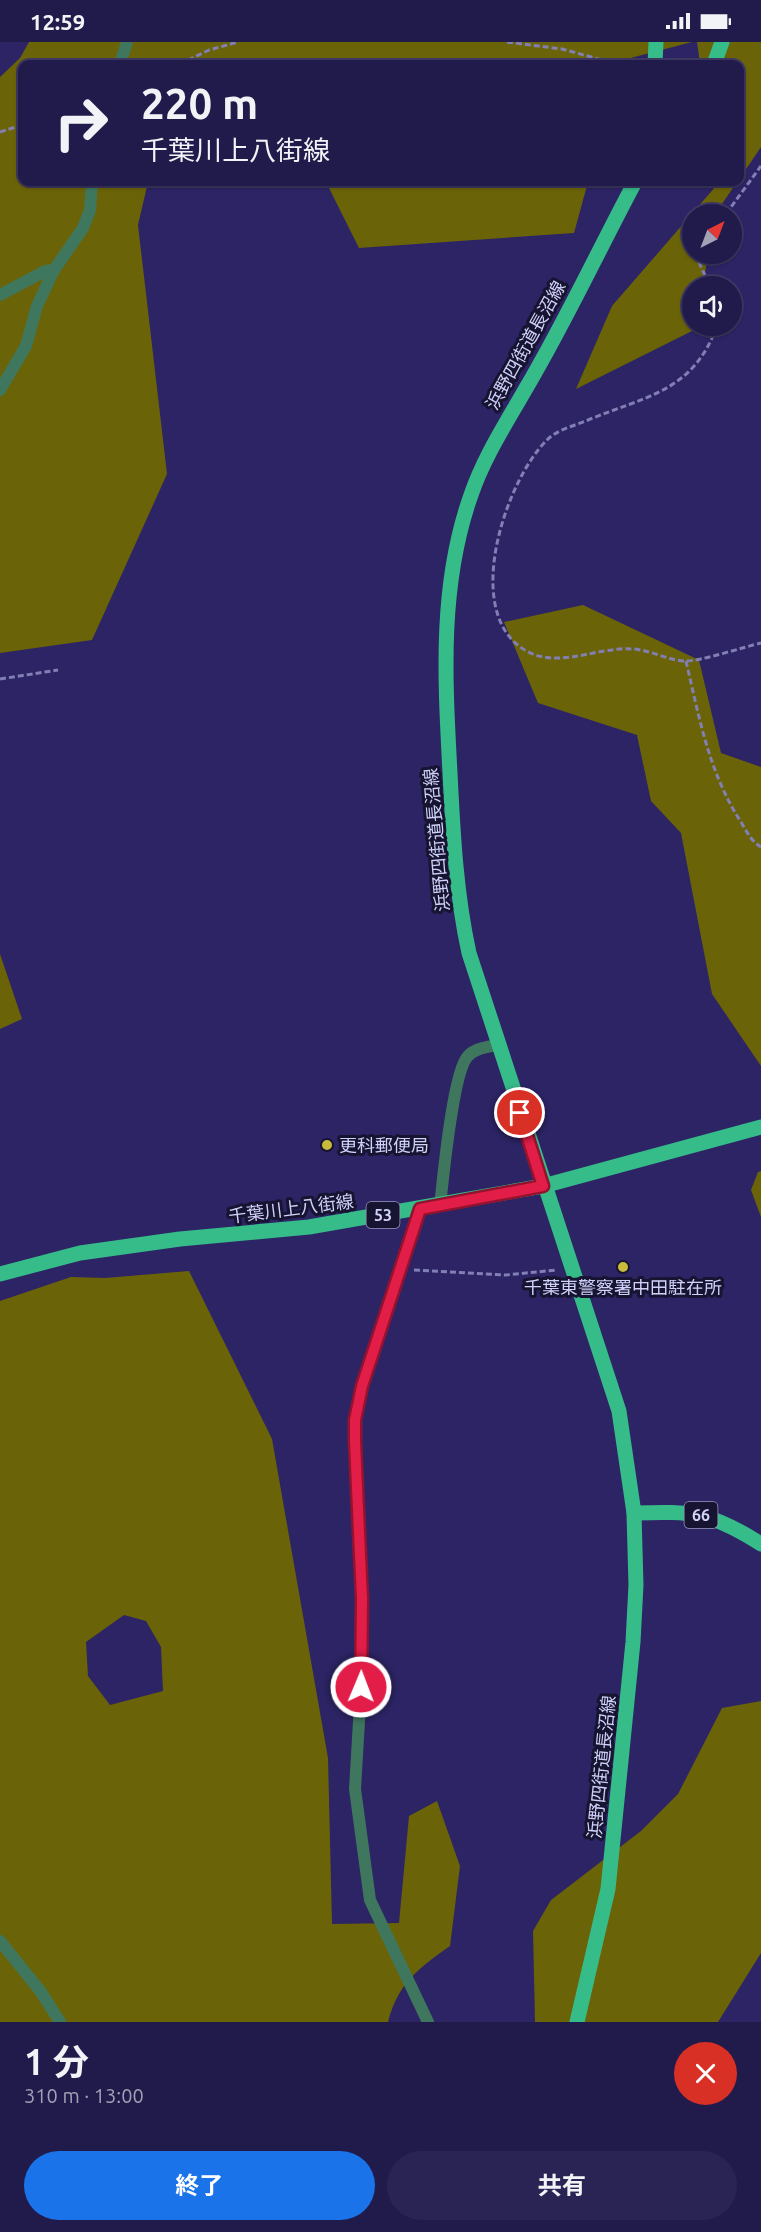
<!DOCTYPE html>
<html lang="ja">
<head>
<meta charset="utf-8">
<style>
	body { margin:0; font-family:Ubuntu,"Noto Sans JP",sans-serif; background:#292453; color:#f1f3f6; height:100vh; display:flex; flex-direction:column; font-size:22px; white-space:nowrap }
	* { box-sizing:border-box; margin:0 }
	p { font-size:20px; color:#a2a1b5 }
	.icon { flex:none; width:33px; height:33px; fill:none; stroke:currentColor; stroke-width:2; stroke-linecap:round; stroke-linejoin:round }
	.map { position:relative; height:1980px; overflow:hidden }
	.side { display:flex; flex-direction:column; background:#211b4c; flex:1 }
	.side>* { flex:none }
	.hud { position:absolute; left:18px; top:18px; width:726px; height:126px; border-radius:12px; box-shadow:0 2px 4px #0004,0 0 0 2px #3e3964; background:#211b4c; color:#f1f3f6; overflow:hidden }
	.needle { width:39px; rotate:42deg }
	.buttons { position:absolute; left:682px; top:162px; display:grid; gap:12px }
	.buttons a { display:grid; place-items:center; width:60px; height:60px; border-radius:50%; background:#211b4c; box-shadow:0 2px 4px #0004,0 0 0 2px #3e3964; font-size:30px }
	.pin { position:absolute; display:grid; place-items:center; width:51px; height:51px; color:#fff; margin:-26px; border:3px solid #fff; border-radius:50%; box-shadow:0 2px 6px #0007 }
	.me { position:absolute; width:66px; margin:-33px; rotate:1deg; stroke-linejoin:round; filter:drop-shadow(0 0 4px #0008) }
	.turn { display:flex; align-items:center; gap:21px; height:126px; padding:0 24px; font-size:27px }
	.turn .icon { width:78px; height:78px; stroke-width:2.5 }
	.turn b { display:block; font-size:42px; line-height:51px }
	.round { display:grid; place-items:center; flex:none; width:63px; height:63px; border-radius:32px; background:#292453 }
	.overview { display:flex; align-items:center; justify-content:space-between; height:102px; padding:0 24px }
	h1 { font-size:36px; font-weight:700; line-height:45px }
	.action { display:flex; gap:12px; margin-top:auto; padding:12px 24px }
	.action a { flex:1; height:69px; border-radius:36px; background:#1a73e8; color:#fff; font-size:24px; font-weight:700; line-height:69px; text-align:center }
	.action a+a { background:#292453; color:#f1f3f6 }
	.status { display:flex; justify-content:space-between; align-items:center; height:42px; padding:0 30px; background:#211b4c; direction:ltr }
	.status svg { height:16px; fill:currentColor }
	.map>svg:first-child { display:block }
	.forest { fill:#6b6307; fill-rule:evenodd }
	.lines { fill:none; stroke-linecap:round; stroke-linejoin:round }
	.path { stroke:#817fb3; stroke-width:3; stroke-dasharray:6 3; stroke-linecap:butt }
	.street { stroke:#3f775e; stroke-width:12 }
	.primary { stroke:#36bc89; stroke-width:15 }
	.route-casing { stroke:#92132f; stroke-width:15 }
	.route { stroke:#e11d48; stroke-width:10 }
	.poi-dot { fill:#c8bb3b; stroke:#161430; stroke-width:2 }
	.labels { text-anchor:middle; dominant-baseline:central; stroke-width:6; stroke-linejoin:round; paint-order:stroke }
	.shield { fill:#161430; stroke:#9898bd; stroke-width:1.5 }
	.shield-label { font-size:16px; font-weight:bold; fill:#cfd1f9 }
	.street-label { font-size:18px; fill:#cfd1f9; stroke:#161430 }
	.poi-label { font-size:18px; fill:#cfd1f9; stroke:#161430; text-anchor:start }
</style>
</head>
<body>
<div class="status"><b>12:59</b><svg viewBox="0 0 49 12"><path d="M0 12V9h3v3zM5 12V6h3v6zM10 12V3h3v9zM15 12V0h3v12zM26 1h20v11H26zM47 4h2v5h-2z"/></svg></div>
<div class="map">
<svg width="761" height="1980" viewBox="0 0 761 1980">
	<rect width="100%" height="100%" fill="#2c2465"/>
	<g class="forest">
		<path d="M29,0H692L623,18L622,22H22V140H148L138,183L167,432L92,598L0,611V35L20,16Z"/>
		<path d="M697,0H761V105L740,136V22H700Z"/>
		<path d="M326,140H588L574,191L359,206Z"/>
		<path d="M715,140H737L715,172H693V212H708L703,244H693V284H696V287L576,347L612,264L716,144Z"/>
		<path d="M583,563L699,618L721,711L761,725V1024L712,952L681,791L651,759L637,693L538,661L504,580Z"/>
		<path d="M0,912L22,977L0,987Z"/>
		<path d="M761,1129V1175L751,1148L758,1130Z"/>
		<path d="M189,1229L272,1397L328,1716L332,1882L399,1881L409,1774L437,1759L460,1824L450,1904C419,1926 398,1941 388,1980H0V1259L71,1235L105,1236ZM124,1573L146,1579L161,1605L163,1649L110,1663L88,1634L86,1600Z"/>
		<path d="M761,1659V1911L718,1980H535L533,1889L551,1858L641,1789L678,1752L722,1666Z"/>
	</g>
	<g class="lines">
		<g class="path">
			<path d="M507,0L562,7L617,22"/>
			<path d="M180,22L209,8L238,0"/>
			<path d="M0,90L22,83"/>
			<path d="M726,172L761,124"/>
			<path d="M695,212L710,244"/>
			<path d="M717,284C693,350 646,354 588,378C574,384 558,387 547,398C507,437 464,562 519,604C553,631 595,604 633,607C651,608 669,619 686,619C701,619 744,605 761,601"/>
			<path d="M686,619C699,675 709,731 741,780C747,790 751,799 761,805"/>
			<path d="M0,637L58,628"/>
			<path d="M414,1228L506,1233L557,1228"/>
		</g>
		<g class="street">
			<path d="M120,22L127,0"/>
			<path d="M0,253L45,229L54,228"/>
			<path d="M0,348L26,304L37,264L54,228L83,186L90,168L92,140"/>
			<path d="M440,1164C443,1137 453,1029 468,1014C475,1006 488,1005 498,1003"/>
			<path d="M420,1167L362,1344L355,1379L362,1556L361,1645L355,1747L370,1858L428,1980"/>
			<path d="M0,1899L41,1950L60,1980"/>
		</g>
		<g class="primary">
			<path d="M655,22L656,0"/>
			<path d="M714,22L722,0"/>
			<path d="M0,1232L80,1211L180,1197L309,1185L543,1144L761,1085"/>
			<path d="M634,1471C693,1469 711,1470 761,1502"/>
			<path d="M577,1980L608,1847L633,1600L636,1543L634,1471L619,1369L469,911C456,852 453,792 450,731C445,637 439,543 471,453C484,415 505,383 525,348C565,281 598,209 635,140"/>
		</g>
	</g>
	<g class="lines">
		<defs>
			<path id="route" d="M361,1645L362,1557L355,1400V1378L362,1344L420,1167L543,1144L520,1071"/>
		</defs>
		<use href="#route" class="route-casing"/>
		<use href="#route" class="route"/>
	</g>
	<g class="poi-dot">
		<circle cx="327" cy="1103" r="6"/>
		<circle cx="623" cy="1225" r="6"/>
	</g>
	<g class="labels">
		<g class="shield">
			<rect x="366.5" y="1160" width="33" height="26" rx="4.5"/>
			<rect x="684.5" y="1460" width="33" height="26" rx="4.5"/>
		</g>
		<g class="shield-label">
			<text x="383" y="1173">53</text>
			<text x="701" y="1473">66</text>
		</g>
		<g class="street-label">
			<text transform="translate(525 303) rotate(-61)">浜野四街道長沼線</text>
			<text transform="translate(436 798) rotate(-95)">浜野四街道長沼線</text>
			<text transform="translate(291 1166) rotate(-7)">千葉川上八街線</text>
			<text transform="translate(601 1725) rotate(-84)">浜野四街道長沼線</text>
		</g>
		<g class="poi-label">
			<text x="339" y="1103">更科郵便局</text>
			<text x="623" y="1245" text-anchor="middle">千葉東警察署中田駐在所</text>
		</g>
	</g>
</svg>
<div class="buttons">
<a><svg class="needle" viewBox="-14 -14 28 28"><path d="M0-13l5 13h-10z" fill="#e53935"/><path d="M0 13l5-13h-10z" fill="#a2a1b5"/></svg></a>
<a><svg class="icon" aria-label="sound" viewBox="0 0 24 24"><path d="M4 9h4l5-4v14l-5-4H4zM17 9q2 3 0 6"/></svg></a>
</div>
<div class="pin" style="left:520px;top:1071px;background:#d93025"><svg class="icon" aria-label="arrive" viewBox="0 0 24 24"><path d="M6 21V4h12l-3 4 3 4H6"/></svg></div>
<svg class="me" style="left:361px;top:1645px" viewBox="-20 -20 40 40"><circle r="17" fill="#e11d48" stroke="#fff" stroke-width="3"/><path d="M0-11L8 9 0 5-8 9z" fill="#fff"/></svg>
<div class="hud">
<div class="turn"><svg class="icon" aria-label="right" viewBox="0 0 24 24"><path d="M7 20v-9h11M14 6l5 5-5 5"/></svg><div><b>220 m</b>千葉川上八街線</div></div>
</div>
</div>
<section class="side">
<div class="overview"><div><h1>1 分</h1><p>310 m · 13:00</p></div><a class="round" style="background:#d93025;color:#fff"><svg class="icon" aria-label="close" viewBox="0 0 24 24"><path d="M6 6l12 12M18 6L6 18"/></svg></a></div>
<div class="action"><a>終了</a><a>共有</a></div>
</section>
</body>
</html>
